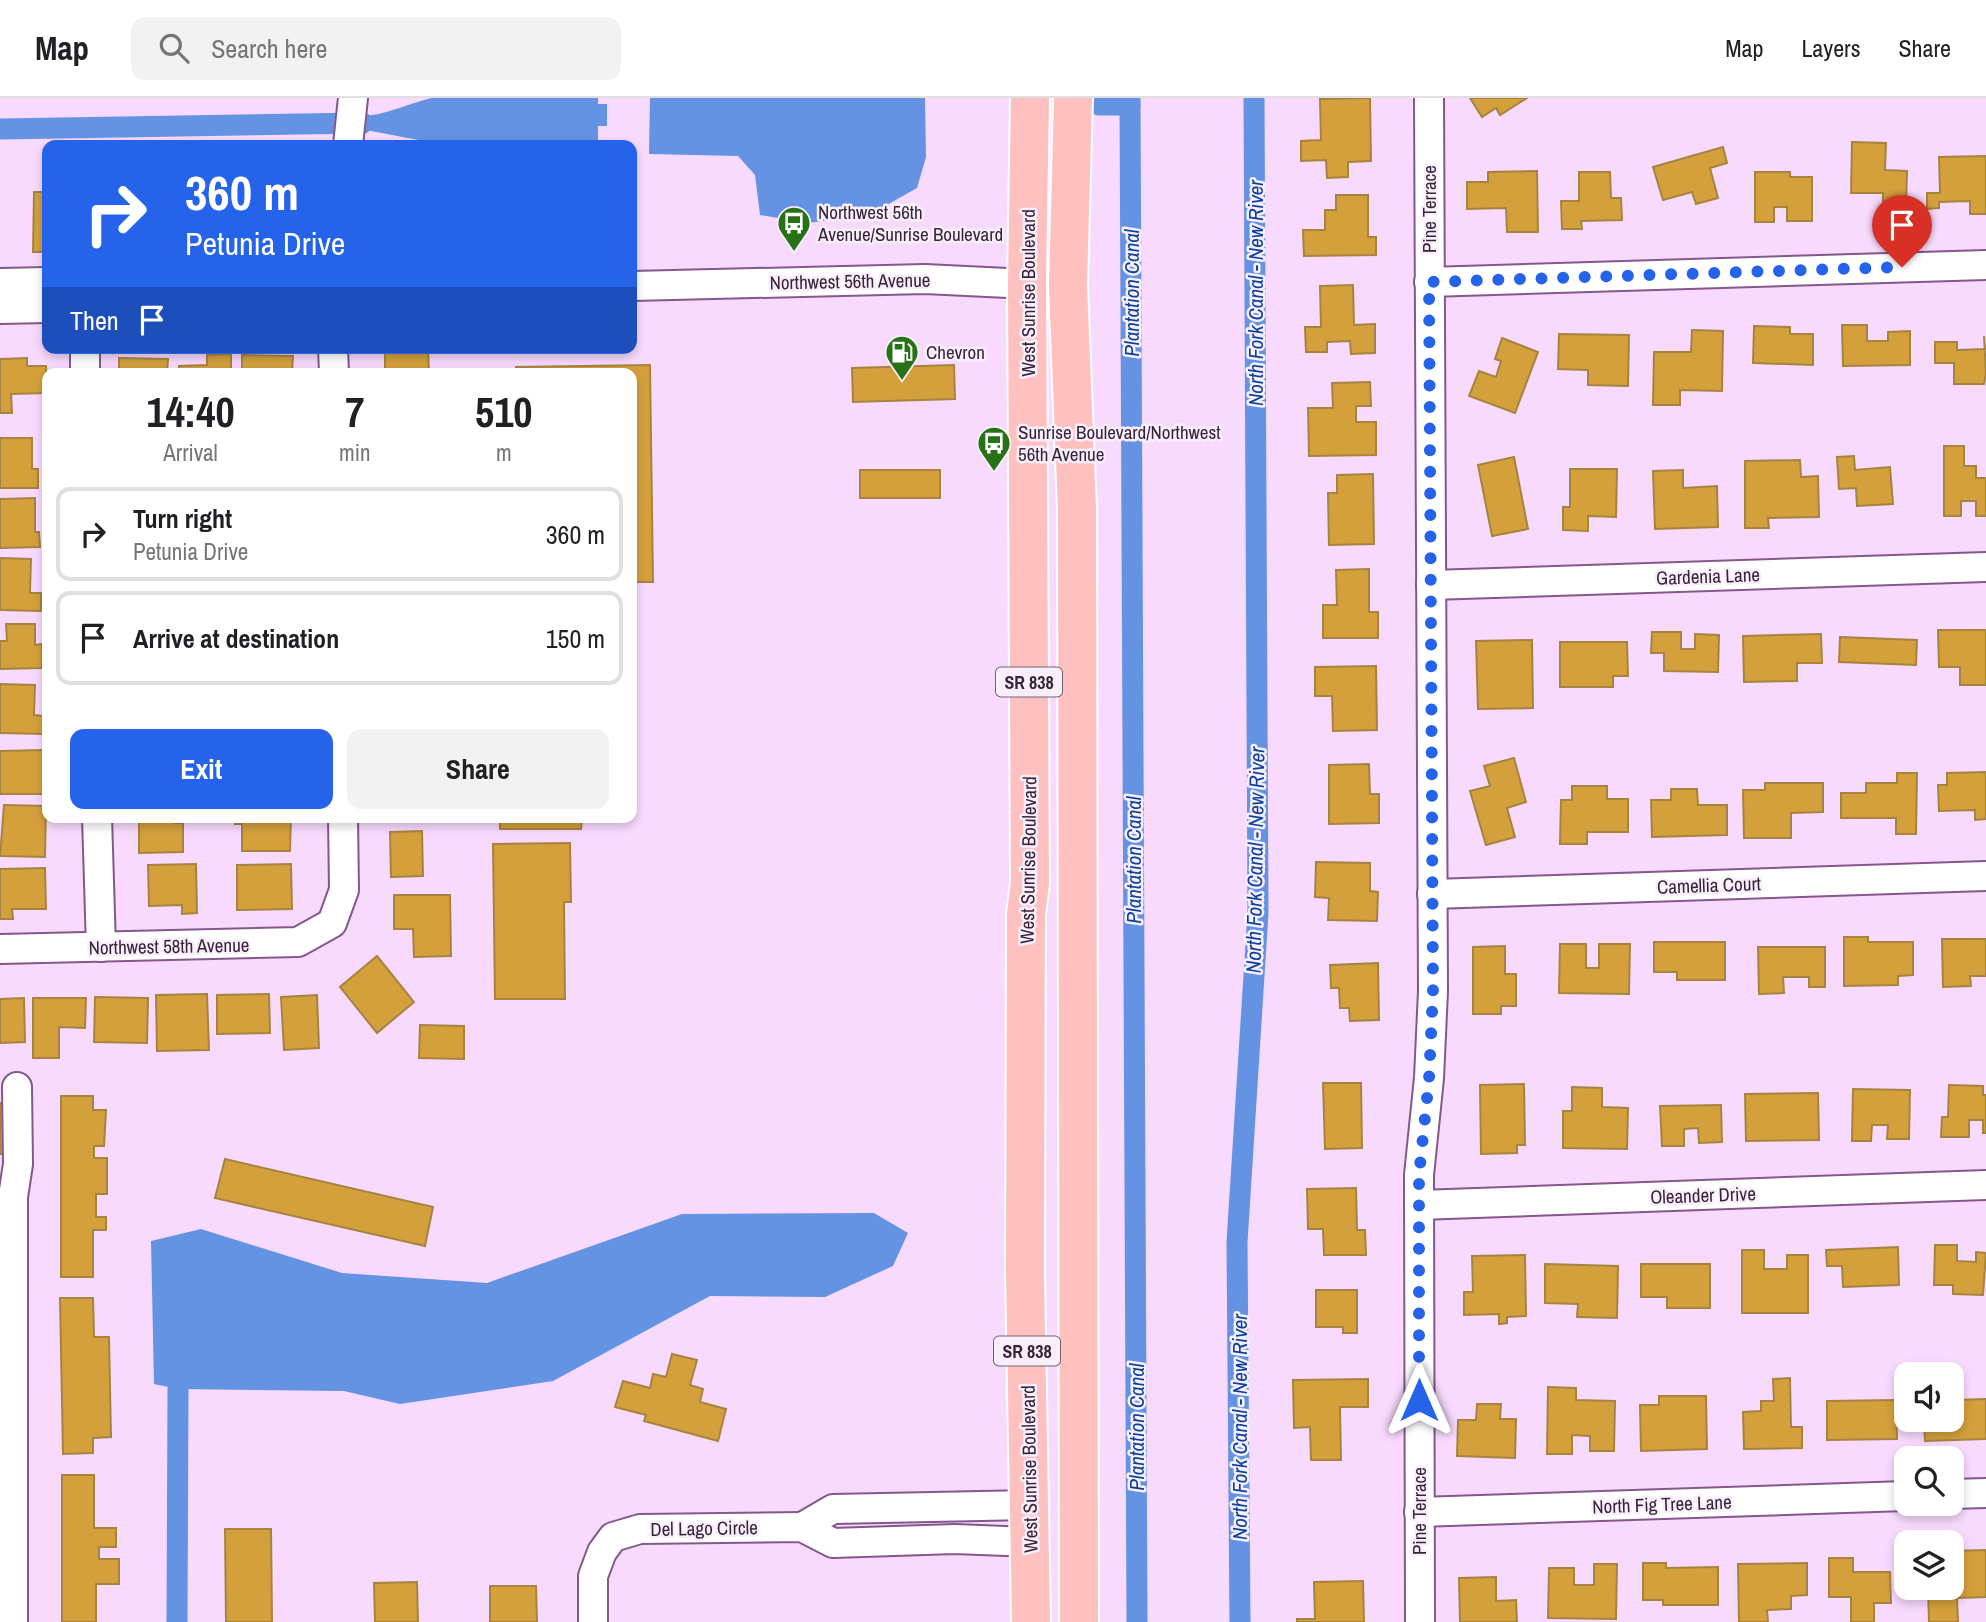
<!DOCTYPE html>
<html lang="en">
<head>
<meta charset="utf-8">
<style>
	body { margin:0; font-family:"Archivo Narrow",sans-serif; background:#f2f2f2; color:#202124; height:100vh; display:flex; flex-direction:column; font-size:26px; white-space:nowrap }
	* { box-sizing:border-box; margin:0 }
	p { font-size:23px; color:#757577 }
	.icon { flex:none; width:38px; height:38px; fill:none; stroke:currentColor; stroke-width:2; stroke-linecap:round; stroke-linejoin:round }
	.map { position:relative; flex:1; overflow:hidden }
	.sheet { position:absolute; left:42px; top:270px; width:595px; height:455px; display:flex; flex-direction:column; background:#fff; border-radius:14px; box-shadow:0 4px 10px #0003 }
	.sheet>* { flex:none }
	.banner { position:absolute; left:42px; top:42px; width:595px; height:214px; border-radius:14px; box-shadow:0 4px 10px #0003; background:#2563eb; color:#fff; overflow:hidden }
	.buttons { position:absolute; left:1894px; top:1264px; display:grid; gap:14px }
	.buttons a { display:grid; place-items:center; width:70px; height:70px; border-radius:14px; background:#fff; box-shadow:0 4px 10px #0003; font-size:35px }
	.pin { position:absolute; display:grid; place-items:center; width:60px; height:60px; color:#fff; margin:-72px -30px; border-radius:50% 50% 50% 0; rotate:-45deg; box-shadow:0 0 7px #0007 }
	.pin .icon { rotate:45deg }
	.me { position:absolute; width:77px; margin:-38px; rotate:0deg; stroke-linejoin:round; filter:drop-shadow(0 0 5px #0008) }
	.turn { display:flex; align-items:center; gap:24px; height:147px; padding:0 28px; font-size:32px }
	.turn .icon { width:91px; height:91px; stroke-width:2.5 }
	.turn b { display:block; font-size:49px; line-height:60px }
	.then { display:flex; align-items:center; height:66px; padding:0 28px; background:#0003; gap:14px; font-size:26px }
	.eta { display:flex; justify-content:space-evenly; align-items:center; height:119px; text-align:center }
	.eta b { font-size:42px; font-weight:700; line-height:49px }
	.button { display:flex; gap:14px; margin-top:auto; padding:14px 28px }
	.button a { flex:1; height:80px; border-radius:14px; background:#2563eb; color:#fff; font-size:28px; font-weight:700; line-height:80px; text-align:center }
	.button a+a { background:#f2f2f2; color:#202124 }
	ul { padding:0; list-style:none }
	li { display:flex; align-items:center; gap:21px; height:94px; margin:0 14px 10px; padding:0 14px; border:4px solid #e0e0e0; border-radius:14px }
	li div { flex:1 }
	li b { display:block; font-size:26px }
	li em { font-style:normal }
	header { display:flex; align-items:center; gap:42px; box-sizing:border-box; height:98px; padding:0 35px; background:#fff; border-bottom:2px solid #e0e0e0 }
	header strong { font-size:33px }
	nav { display:flex; gap:38px; margin-inline-start:auto; font-size:24px }
	.search { width:490px; height:63px; background:#f2f2f2; display:flex; align-items:center; gap:18px; box-sizing:border-box; padding:0 24px; border-radius:14px; color:#757577; font-size:26px }
	.map>svg:first-child { display:block }
	.water { fill:#6593e3 }
	.lines { fill:none; stroke-linecap:round; stroke-linejoin:round }
	.canal { stroke:#6593e3; stroke-width:21 }
	.building { fill:#d4a03c; stroke:#a78340; stroke-width:2 }
	.minor-casing { stroke:#84588d; stroke-width:32 }
	.highway-casing { stroke:#fff; stroke-width:42 }
	.minor { stroke:#fff; stroke-width:28 }
	.highway { stroke:#fec1bf; stroke-width:38 }
	.route { stroke:#2563eb; stroke-width:12; stroke-dasharray:0 21.6 }
	.labels { text-anchor:middle; dominant-baseline:central; stroke-width:5; stroke-linejoin:round; paint-order:stroke }
	.shield { fill:#f9effb; stroke:#716175; stroke-width:2 }
	.shield-label { font-size:18px; font-weight:bold; fill:#37243b }
	.street-label { font-size:19px; fill:#37243b; stroke:#f9effb }
	.poi-label { font-size:19px; fill:#37243b; stroke:#f9effb; text-anchor:start }
	.water-label { font-size:21px; font-style:italic; fill:#09419d; stroke:#f9effb }
</style>
</head>
<body>
<header>
<strong>Map</strong>
<div class="search"><svg class="icon" aria-label="search" viewBox="0 0 24 24"><circle cx="10" cy="10" r="6"/><path d="M15 15l6 6"/></svg>Search here</div>
<nav><a>Map</a><a>Layers</a><a>Share</a></nav>
</header>
<div class="map">
<svg width="1986" height="1524" viewBox="0 0 1986 1524">
	<rect width="100%" height="100%" fill="#f8dafe"/>
	<g class="water">
		<path d="M432,0H598V6H607V28H598V47H445L371,33L365,28L366,21L371,17C386,16 414,4 432,0Z"/>
		<path d="M650,0H925L926,59L917,90L869,117L808,125L760,117L755,77L738,58L649,56Z"/>
		<path d="M874,1115L908,1135L893,1168L825,1199L710,1198L553,1283L400,1306L344,1293L178,1291L154,1286L151,1143L201,1131L342,1175L487,1185L682,1116Z"/>
	</g>
	<g class="lines">
		<g class="canal">
			<path d="M1130,0L1137,1524"/>
			<path d="M1099,7H1130"/>
			<path d="M0,31L363,25"/>
			<path d="M177,1524L178,1291"/>
			<path d="M1240,1524L1237,1144L1258,815L1254,0"/>
		</g>
	</g>
	<g class="building">
		<path d="M1370,0L1371,63L1348,64V79L1327,80L1326,62L1301,63V43L1321,42L1320,1Z"/>
		<path d="M1470,0H1527L1500,17L1496,10L1482,19Z"/>
		<path d="M1852,44L1886,45L1885,72L1907,73L1906,110L1883,109V95H1851Z"/>
		<path d="M1723,49L1727,65L1710,70L1718,100L1696,106L1692,94L1663,102L1653,69Z"/>
		<path d="M1986,58V116H1970V103L1939,104V110L1927,111V95H1940L1939,59Z"/>
		<path d="M1537,73L1538,134H1507L1506,110L1467,111V84H1488V74Z"/>
		<path d="M1579,74H1610L1611,100H1621L1622,122L1581,123L1582,131H1562L1561,103H1579Z"/>
		<path d="M1755,74H1790V79H1812V123H1787V109H1774V124H1755Z"/>
		<path d="M34,94H47V154H33Z"/>
		<path d="M1336,97H1368V139H1376V157L1304,158L1303,132H1325V112H1336Z"/>
		<path d="M1353,187L1354,227L1375,226V255L1351,256L1350,243L1327,244V254H1306L1305,229H1321L1320,188Z"/>
		<path d="M1842,227H1867V243H1888V234L1910,233V267L1843,268Z"/>
		<path d="M1754,228L1790,229V236H1813V267L1753,265Z"/>
		<path d="M1692,232L1723,233L1722,293L1680,292V307H1653L1654,254H1691Z"/>
		<path d="M1559,236L1629,237L1628,288L1588,287V272L1558,271Z"/>
		<path d="M1984,238L1986,276L1984,286H1954V265H1935V244H1957V252L1985,251Z"/>
		<path d="M1502,240L1538,254L1515,315L1469,298L1479,273L1496,279L1501,263L1495,261Z"/>
		<path d="M385,250H428L429,275H385Z"/>
		<path d="M231,256V275H179V268L207,267V257Z"/>
		<path d="M242,257L293,258L292,275H242Z"/>
		<path d="M27,260V268H46L47,295L11,296L12,315H0V261Z"/>
		<path d="M119,260L168,261L167,275H119Z"/>
		<path d="M650,267L653,484H632V275H516V269Z"/>
		<path d="M954,267L955,301L853,304L852,270Z"/>
		<path d="M1370,284L1371,308H1356V324H1376V357L1309,358L1308,310H1333L1332,285Z"/>
		<path d="M0,340H32V371H38V390H0Z"/>
		<path d="M1944,348H1964V368H1976V380H1986V418H1976V403H1961V418H1944Z"/>
		<path d="M1854,358L1855,372L1890,369L1893,406L1857,408L1856,390L1839,391L1837,359Z"/>
		<path d="M1514,359L1528,431L1492,438L1478,367Z"/>
		<path d="M1800,362L1801,379L1818,378L1819,419L1768,420L1769,430H1745V363Z"/>
		<path d="M1570,371H1617L1616,419L1588,418V433L1563,432V409H1570Z"/>
		<rect x="860" y="372" width="80" height="28"/>
		<path d="M1683,372V390L1717,388L1718,429L1655,431L1653,373Z"/>
		<path d="M1373,376L1374,446L1329,447L1328,395H1337V377Z"/>
		<path d="M35,400V434H39L40,449L0,450V401Z"/>
		<path d="M0,460L31,461L30,495H41V513L0,512Z"/>
		<path d="M1369,471V514H1378V540H1323V507H1337L1336,472Z"/>
		<path d="M6,526H35V547L42,546V570L0,571V543H7Z"/>
		<path d="M1938,532H1986V587H1960V569H1939Z"/>
		<path d="M1652,534H1681V551H1695V536L1719,537L1718,574L1664,573V555H1651Z"/>
		<path d="M1821,536L1822,565H1797V583L1744,584L1743,538Z"/>
		<path d="M1840,539L1917,542L1916,567L1839,564Z"/>
		<path d="M1532,542L1533,610L1478,611L1476,543Z"/>
		<path d="M1560,544H1627L1628,578H1613V589H1560Z"/>
		<path d="M1376,568L1377,632L1333,633L1332,598H1315V569Z"/>
		<path d="M0,586L35,587L34,617L43,618V636L0,635Z"/>
		<path d="M43,652V696H0V653Z"/>
		<path d="M1514,660L1526,704L1507,710L1515,739L1486,747L1470,693L1490,688L1484,668Z"/>
		<path d="M1369,666L1370,696H1379V725L1329,726V667Z"/>
		<path d="M1986,674V721L1975,722V712L1939,713L1938,687H1947V675Z"/>
		<path d="M1897,675H1917L1916,736H1896V720H1841V695H1866V685H1897Z"/>
		<path d="M1765,685H1823V714L1791,715V740H1744L1743,692H1765Z"/>
		<path d="M1572,688H1607V701H1628V734H1587V746H1560L1561,702H1572Z"/>
		<path d="M1671,691H1697L1698,707H1727V737L1652,739L1651,702H1671Z"/>
		<path d="M4,707L46,708L45,759L0,758Z"/>
		<path d="M139,719H174V725H183V754L139,755Z"/>
		<path d="M235,719H291L290,753H242V726H235Z"/>
		<path d="M403,719H434L435,723H403Z"/>
		<path d="M500,719H582L581,731H500Z"/>
		<path d="M422,733L423,778L391,779L390,734Z"/>
		<path d="M570,745L571,804H564L565,901H495L493,746Z"/>
		<path d="M1316,764L1370,765V793L1378,794L1377,823L1328,822L1329,800L1315,799Z"/>
		<path d="M196,766L197,815L182,816V807L149,808L148,767Z"/>
		<path d="M291,766L292,811L237,812V767Z"/>
		<path d="M45,770L46,811H12L13,821H0V771Z"/>
		<path d="M394,797H450L451,858L414,859L413,831H394Z"/>
		<path d="M1844,839H1868V844H1913V877L1898,878V887L1844,888Z"/>
		<path d="M1942,841H1986V878H1970L1971,888L1943,889Z"/>
		<path d="M1654,844H1725V882H1677V874H1654Z"/>
		<path d="M1560,846H1586V870H1599V846H1630L1629,896L1559,895Z"/>
		<path d="M1505,848V876H1516V908H1501V916H1473V849Z"/>
		<path d="M1758,849H1825V889H1809V879H1783L1784,895L1759,896Z"/>
		<path d="M377,858L414,904L377,935L340,889Z"/>
		<path d="M1378,865L1379,922L1350,923L1349,910H1340L1339,890H1331L1330,867Z"/>
		<path d="M207,896L209,952L157,953L156,897Z"/>
		<path d="M269,896L270,935L217,936V897Z"/>
		<path d="M317,897L319,950L284,952L281,899Z"/>
		<path d="M95,899L148,900L147,945L94,944Z"/>
		<path d="M24,900L25,944L0,945V901Z"/>
		<path d="M33,900H86L85,930L59,929V960H33Z"/>
		<path d="M420,927L464,928V961L419,960Z"/>
		<path d="M1323,985H1361L1362,1050L1325,1051Z"/>
		<path d="M1524,986L1525,1047H1517V1055L1481,1056L1480,987Z"/>
		<path d="M1949,987L1983,988V997H1986V1035H1983V1022H1969V1039H1941L1942,1019H1948Z"/>
		<path d="M1572,989L1602,990V1009L1628,1010L1627,1051L1563,1050V1013H1572Z"/>
		<path d="M1853,991L1910,992L1909,1041H1887L1888,1027H1872L1871,1043H1852Z"/>
		<path d="M1818,995L1819,1042L1746,1043L1745,996Z"/>
		<path d="M61,998H93V1012H106L104,1048H94V1060H107V1096H96V1119H106V1132H93V1179H61Z"/>
		<path d="M0,1005H4L5,1056H0Z"/>
		<path d="M1721,1007L1722,1044L1699,1045L1698,1030L1684,1031V1048H1662L1660,1008Z"/>
		<path d="M225,1061L433,1109L425,1148L215,1100Z"/>
		<path d="M1356,1090L1357,1132H1365L1366,1157H1324L1323,1131H1308L1307,1091Z"/>
		<path d="M1935,1147H1957V1163L1976,1164V1154L1986,1155L1983,1197L1953,1196V1187H1934Z"/>
		<path d="M1898,1149L1899,1187L1843,1189L1842,1168H1827L1826,1152Z"/>
		<path d="M1742,1152H1764V1171H1787V1157H1808V1215H1742Z"/>
		<path d="M1525,1157L1526,1218L1507,1219V1225L1499,1226V1216L1464,1217V1194H1473L1472,1158Z"/>
		<path d="M1545,1166L1618,1168L1617,1220L1577,1219L1578,1206L1545,1205Z"/>
		<path d="M1641,1166H1710V1210H1667V1199H1641Z"/>
		<path d="M1316,1192H1357V1235H1343V1229H1316Z"/>
		<path d="M60,1200H93L94,1239H109L111,1339L93,1340V1355L63,1356Z"/>
		<path d="M672,1256L697,1262L690,1287L703,1291L700,1304L726,1311L718,1343L644,1323L646,1317L615,1309L623,1283L650,1290L653,1276L666,1279Z"/>
		<path d="M1951,1276L1954,1302L1986,1301V1341L1925,1343L1924,1321H1951Z"/>
		<path d="M1790,1280L1791,1329H1802V1350L1744,1351L1743,1314L1761,1313V1303H1774L1773,1281Z"/>
		<path d="M1368,1281V1309H1340L1341,1362H1311L1310,1329L1294,1330L1293,1282Z"/>
		<path d="M1548,1289L1576,1290V1302L1615,1303L1614,1353H1590V1338L1572,1337V1356H1547Z"/>
		<path d="M1659,1298H1706L1707,1351L1641,1353L1640,1307H1659Z"/>
		<path d="M1896,1302L1897,1341L1827,1342V1303Z"/>
		<path d="M1477,1306H1501L1500,1321H1516L1515,1360L1457,1358L1458,1322H1476Z"/>
		<path d="M62,1377H94V1430H116V1449H99V1461H119V1486H96V1524H62Z"/>
		<path d="M225,1431H271L272,1524H226Z"/>
		<path d="M1986,1452V1499L1957,1500L1958,1524H1929L1928,1489H1951V1453Z"/>
		<path d="M1829,1460H1853V1474H1890L1891,1505H1874V1524H1851V1499H1829Z"/>
		<path d="M1643,1465H1666V1470L1718,1469V1507H1663V1502H1643Z"/>
		<path d="M1807,1465V1497L1791,1498V1511L1767,1512L1768,1524H1739L1738,1466Z"/>
		<path d="M1594,1466H1617L1616,1521L1548,1520L1549,1470H1574V1487H1594Z"/>
		<path d="M1496,1479V1503L1516,1502L1517,1524H1460L1459,1480Z"/>
		<path d="M1363,1483L1364,1524H1297V1521H1315L1314,1484Z"/>
		<path d="M417,1484L418,1524H375L374,1485Z"/>
		<path d="M490,1488H536L537,1524H490Z"/>
	</g>
	<g class="lines">
		<defs>
			<g id="minor">
				<path d="M348,47L353,0"/>
				<path d="M1429,184L1986,167"/>
				<path d="M0,185L47,184"/>
				<path d="M632,188L925,181L1068,188"/>
				<path d="M0,211L47,210"/>
				<path d="M85,250V275"/>
				<path d="M333,250L334,275"/>
				<path d="M1431,487L1986,469"/>
				<path d="M97,719L101,849"/>
				<path d="M1432,796L1986,778"/>
				<path d="M0,851L298,844L332,825L344,792L343,719"/>
				<path d="M1419,1107L1986,1087"/>
				<path d="M1951,1396L1986,1395"/>
				<path d="M1419,1414L1906,1398"/>
				<path d="M802,1429L833,1411L1031,1407"/>
				<path d="M13,1524V1099L18,1066L17,989"/>
				<path d="M593,1524V1478L602,1454L613,1439L640,1431L802,1429L833,1445L955,1441L1031,1444"/>
				<path d="M1420,1524L1419,1077L1429,980L1433,893L1429,0"/>
			</g>
			<g id="highway">
				<path d="M1030,0L1027,186L1030,785L1026,816L1025,1174L1031,1524"/>
				<path d="M1073,0L1068,188L1077,412L1079,1524"/>
			</g>
		</defs>
		<use href="#minor" class="minor-casing"/>
		<use href="#highway" class="highway-casing"/>
		<use href="#minor" class="minor"/>
		<use href="#highway" class="highway"/>
	</g>
	<g class="lines">
		<path class="route" d="M1419,1302V1077L1429,981L1433,893L1429,184L1902,169"/>
	</g>
	<defs>
		<symbol id="bus-pin" viewBox="-11 -11 22 30"><path d="M0 17L-7.5 6A9.5 9.5 0 1 1 7.5 6Z" fill="#277216" stroke="#f9effb"/><path d="M-5-6H5V4H4V6H2V4H-2V6H-4V4H-5ZM-3.5-4V0h7V-4ZM-3.5 1.2v1.5H-2V1.2ZM2 1.2v1.5H3.5V1.2Z" fill="#fff"/></symbol>
		<symbol id="fuel-pin" viewBox="-11 -11 22 30"><path d="M0 17L-7.5 6A9.5 9.5 0 1 1 7.5 6Z" fill="#277216" stroke="#f9effb"/><path d="M-5.5-6h7V0h2V4h1.3V-2.5L3-4.5l.8-.8L6-3V5H2.5V1h-1V6h-7ZM-4.2-4.7v3.2H.2V-4.7Z" fill="#fff"/></symbol>
	</defs>
	<g fill-rule="evenodd">
		<use href="#bus-pin" x="775" y="106" width="38" height="52"/>
		<use href="#fuel-pin" x="883" y="235" width="38" height="52"/>
		<use href="#bus-pin" x="975" y="326" width="38" height="52"/>
	</g>
	<g class="labels">
		<g class="shield">
			<rect x="996" y="569.5" width="66" height="29" rx="5"/>
			<rect x="994" y="1238.5" width="66" height="29" rx="5"/>
		</g>
		<g class="shield-label">
			<text x="1029" y="584">SR 838</text>
			<text x="1027" y="1253">SR 838</text>
		</g>
		<g class="street-label">
			<text transform="translate(1429 111) rotate(-90)">Pine Terrace</text>
			<text transform="translate(850 183) rotate(-1)">Northwest 56th Avenue</text>
			<text transform="translate(1028 195) rotate(-90)">West Sunrise Boulevard</text>
			<text transform="translate(1708 478) rotate(-2)">Gardenia Lane</text>
			<text transform="translate(1028 762) rotate(-89)">West Sunrise Boulevard</text>
			<text transform="translate(1709 787) rotate(-2)">Camellia Court</text>
			<text transform="translate(169 848) rotate(-1)">Northwest 58th Avenue</text>
			<text transform="translate(1703 1097) rotate(-2)">Oleander Drive</text>
			<text transform="translate(1029 1371) rotate(-91)">West Sunrise Boulevard</text>
			<text transform="translate(1662 1406) rotate(-2)">North Fig Tree Lane</text>
			<text transform="translate(1419 1413) rotate(-90)">Pine Terrace</text>
			<text transform="translate(704 1430) rotate(-1)">Del Lago Circle</text>
		</g>
		<g class="poi-label">
			<text x="818" y="114">Northwest 56th<tspan x="818" dy="22">Avenue/Sunrise Boulevard</tspan></text>
			<text x="926" y="254">Chevron</text>
			<text x="1018" y="334">Sunrise Boulevard/Northwest<tspan x="1018" dy="22">56th Avenue</tspan></text>
		</g>
		<g class="water-label">
			<text transform="translate(1131 195) rotate(-90)">Plantation Canal</text>
			<text transform="translate(1255 195) rotate(-90)">North Fork Canal - New River</text>
			<text transform="translate(1133 762) rotate(-90)">Plantation Canal</text>
			<text transform="translate(1255 762) rotate(-89)">North Fork Canal - New River</text>
			<text transform="translate(1136 1329) rotate(-90)">Plantation Canal</text>
			<text transform="translate(1239 1329) rotate(-90)">North Fork Canal - New River</text>
		</g>
	</g>
</svg>
<div class="buttons">
<a><svg class="icon" aria-label="sound" viewBox="0 0 24 24"><path d="M4 9h4l5-4v14l-5-4H4zM17 9q2 3 0 6"/></svg></a>
<a><svg class="icon" aria-label="search" viewBox="0 0 24 24"><circle cx="10" cy="10" r="6"/><path d="M15 15l6 6"/></svg></a>
<a><svg class="icon" aria-label="layers" viewBox="0 0 24 24"><path d="M12 4l9 5-9 5-9-5zM3 14l9 5 9-5"/></svg></a>
</div>
<div class="pin" style="left:1902px;top:169px;background:#d93025"><svg class="icon" aria-label="arrive" viewBox="0 0 24 24"><path d="M6 21V4h12l-3 4 3 4H6"/></svg></div>
<svg class="me" style="left:1419px;top:1302px" viewBox="-20 -20 40 40"><path d="M0-17L14 15 0 8-14 15z" fill="#2563eb" stroke="#fff" stroke-width="4"/></svg>
<div class="banner">
<div class="turn"><svg class="icon" aria-label="right" viewBox="0 0 24 24"><path d="M7 20v-9h11M14 6l5 5-5 5"/></svg><div><b>360 m</b>Petunia Drive</div></div>
<div class="then">Then<svg class="icon" aria-label="arrive" viewBox="0 0 24 24"><path d="M6 21V4h12l-3 4 3 4H6"/></svg></div>
</div>
<section class="sheet">
<div class="eta">
<div><b>14:40</b><p>Arrival</p></div>
<div><b>7</b><p>min</p></div>
<div><b>510</b><p>m</p></div>
</div>
<ul>
<li><svg class="icon" aria-label="right" viewBox="0 0 24 24"><path d="M7 20v-9h11M14 6l5 5-5 5"/></svg><div><b>Turn right</b><p>Petunia Drive</p></div><em>360 m</em></li>
<li><svg class="icon" aria-label="arrive" viewBox="0 0 24 24"><path d="M6 21V4h12l-3 4 3 4H6"/></svg><div><b>Arrive at destination</b></div><em>150 m</em></li>
</ul>
<div class="button"><a>Exit</a><a>Share</a></div>
</section>
</div>
</body>
</html>
